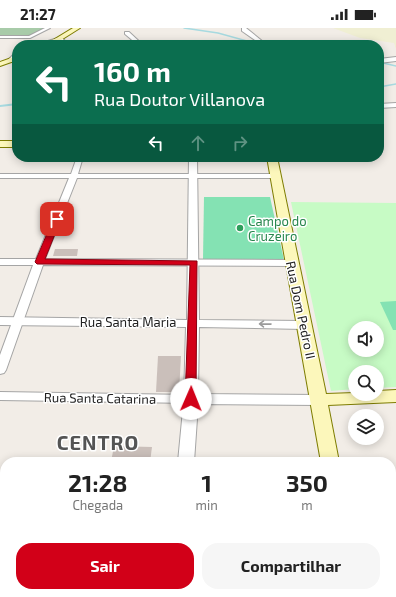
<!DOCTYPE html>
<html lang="pt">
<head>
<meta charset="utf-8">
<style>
	body { margin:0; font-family:"Exo 2",sans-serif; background:#f6f6f6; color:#222; height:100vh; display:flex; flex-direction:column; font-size:15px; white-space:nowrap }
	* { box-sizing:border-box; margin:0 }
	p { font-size:13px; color:#767676 }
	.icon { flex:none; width:22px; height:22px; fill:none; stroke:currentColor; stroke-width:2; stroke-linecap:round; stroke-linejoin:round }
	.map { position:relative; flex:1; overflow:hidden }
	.side { position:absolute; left:0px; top:429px; width:396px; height:140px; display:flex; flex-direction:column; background:#fff; border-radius:16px 16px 0 0; box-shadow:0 2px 10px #0003 }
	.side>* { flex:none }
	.hud { position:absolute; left:12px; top:12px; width:372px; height:122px; border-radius:16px; box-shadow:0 2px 10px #0003; background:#0b6e4f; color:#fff; overflow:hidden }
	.tools { position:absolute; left:348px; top:293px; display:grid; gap:8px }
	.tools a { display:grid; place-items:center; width:36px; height:36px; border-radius:50%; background:#fff; box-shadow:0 2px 10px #0003; font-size:20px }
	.pin { position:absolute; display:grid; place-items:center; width:34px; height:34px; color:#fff; margin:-17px; border-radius:8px; box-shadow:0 2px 6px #0006 }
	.me { position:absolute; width:44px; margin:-22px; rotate:1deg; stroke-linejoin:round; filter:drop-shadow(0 0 3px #0008) }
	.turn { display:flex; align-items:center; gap:14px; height:84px; padding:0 16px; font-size:18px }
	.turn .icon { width:52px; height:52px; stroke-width:2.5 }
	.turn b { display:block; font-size:28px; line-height:34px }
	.lanes { display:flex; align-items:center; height:38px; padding:0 16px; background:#0003; justify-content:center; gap:20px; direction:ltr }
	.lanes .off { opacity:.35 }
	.eta { display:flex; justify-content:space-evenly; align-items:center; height:68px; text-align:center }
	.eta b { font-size:24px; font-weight:700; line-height:28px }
	.primary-button { display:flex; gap:8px; margin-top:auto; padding:8px 16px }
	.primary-button a { flex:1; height:46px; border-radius:16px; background:#d20018; color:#fff; font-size:16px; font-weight:700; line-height:46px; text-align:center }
	.primary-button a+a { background:#f6f6f6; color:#222 }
	.status { display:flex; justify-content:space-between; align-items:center; height:28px; padding:0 20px; background:#fff; direction:ltr }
	.status svg { height:11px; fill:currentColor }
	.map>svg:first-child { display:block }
	.farmland { fill:#f0efd3 }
	.cemetery { fill:#a8cba9 }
	.park { fill:#c7fbc5; fill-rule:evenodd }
	.pitch { fill:#84e2b3 }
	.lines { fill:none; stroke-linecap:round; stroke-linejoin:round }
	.stream-far1 { stroke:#a7dae0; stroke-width:1.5 }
	.stream { stroke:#a7dae0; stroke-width:2 }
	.building { fill:#cabfba }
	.minor-casing { stroke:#a5a5a5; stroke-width:2 }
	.tertiary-casing { stroke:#a5a5a5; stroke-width:2 }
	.secondary-casing { stroke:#7e7d02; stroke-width:2 }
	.minor { fill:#fff; fill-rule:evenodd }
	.tertiary { fill:#fff; fill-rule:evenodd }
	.secondary { fill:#fcf7bb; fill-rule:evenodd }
	.oneway { stroke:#9b9b9b }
	.route { fill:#d20018; stroke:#880010 }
	.leisure-dot { fill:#2e9e5b; stroke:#fff; stroke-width:1.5 }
	.labels { text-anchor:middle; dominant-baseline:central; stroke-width:3; stroke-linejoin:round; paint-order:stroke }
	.leisure-label { font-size:13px; fill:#27864d; stroke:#fff; text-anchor:start }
	.street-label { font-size:13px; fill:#212121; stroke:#fff }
	.near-district-label { font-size:20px; font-weight:bold; letter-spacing:1px; fill:#545454; stroke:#fff }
</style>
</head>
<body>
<div class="status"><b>21:27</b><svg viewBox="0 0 49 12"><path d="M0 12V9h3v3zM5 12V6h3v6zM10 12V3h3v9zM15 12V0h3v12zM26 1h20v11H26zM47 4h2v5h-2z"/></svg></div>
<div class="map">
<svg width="396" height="569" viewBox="0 0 396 569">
	<rect width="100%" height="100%" fill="#f2ede7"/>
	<path class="farmland" d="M333,0H396V21L394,15L360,10Z"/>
	<path class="cemetery" d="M0,0H45L29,9H0Z"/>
	<path class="park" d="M291,174L396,175V359L377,360V344H355V361L331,363ZM355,300H377V322H355Z"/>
	<g class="pitch">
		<path d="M204,169H270L284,232L203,231Z"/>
		<path d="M396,273V302H393L380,274Z"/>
	</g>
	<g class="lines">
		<g class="stream-far1">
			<path d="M184,0L218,5L258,16"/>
			<path d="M269,16L273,17"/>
			<path d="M379,34L396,38"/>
			<path d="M379,59L396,56"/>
		</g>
		<path class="stream" d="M0,78L17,76"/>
	</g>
	<g class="building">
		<path d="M55,221H78L77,228H53Z"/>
		<path d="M158,328H181L179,364H156Z"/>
		<path d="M114,418L152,419L150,434H111Z"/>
	</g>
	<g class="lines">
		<defs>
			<g id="minor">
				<path d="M45,0H50L30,10H0V8H29Z"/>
				<path d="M242,0H246L267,17H262L242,3Z"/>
				<path d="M125,4H129L143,17H138L125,6Z"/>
				<path d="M61,9L67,15L66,17H61L62,15L60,12L42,17H35Z"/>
				<path d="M15,25H17V29L12,34H8V32Z"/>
				<path d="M396,29V33L379,35V31Z"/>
				<path d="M396,75V79L379,80V76Z"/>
				<path d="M77,129H83L78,146H275L279,148L275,150H77L45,231L291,232L296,235L291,238L43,237L6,342L4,345L0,346V327L33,237H0V231H36L69,150H0V146H71Z"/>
				<path d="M0,364L191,367L195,368L197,371L195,374L191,375L0,372Z"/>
				<path d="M396,456V466L391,467V457Z"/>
				<rect x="0" y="468" width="5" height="12"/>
			</g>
			<g id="tertiary">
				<path d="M189,129H197L199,292L304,293L310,297L304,301L199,299L198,366L320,367L325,369L327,372L325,375L320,377L198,376L194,434H178L184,371L186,299L0,297V289L187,292Z"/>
				<rect x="170" y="564" width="18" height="5"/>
			</g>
			<g id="secondary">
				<path d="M73,0H80L53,17H45Z"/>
				<path d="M17,28V32L0,38V34Z"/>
				<rect x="0" y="113" width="17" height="6"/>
				<path d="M267,129H277L326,366L355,365V366H377V363L396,362V374L328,377L339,434H321Z"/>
				<path d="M342,564H364L365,569H343Z"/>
			</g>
		</defs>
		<use href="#minor" class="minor-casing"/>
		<use href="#tertiary" class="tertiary-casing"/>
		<use href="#secondary" class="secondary-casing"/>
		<use href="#minor" class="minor"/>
		<use href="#tertiary" class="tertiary"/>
		<use href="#secondary" class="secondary"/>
	</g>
	<defs><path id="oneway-shaft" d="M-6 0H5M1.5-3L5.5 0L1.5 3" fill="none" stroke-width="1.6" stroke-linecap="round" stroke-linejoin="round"/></defs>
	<use class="oneway" href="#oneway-shaft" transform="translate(265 296) rotate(-179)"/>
	<path class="route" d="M54,189L61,191L45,231L197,233L196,371L195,374L191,375L185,371L190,237L37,236L35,234Z"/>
	<circle class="leisure-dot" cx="240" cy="200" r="4"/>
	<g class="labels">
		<g class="leisure-label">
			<text x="248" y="193">Campo do<tspan x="248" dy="15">Cruzeiro</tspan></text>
		</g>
		<g class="street-label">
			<text transform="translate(301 282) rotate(78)">Rua Dom Pedro II</text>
			<text x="128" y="294">Rua Santa Maria</text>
			<text transform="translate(100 370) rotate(1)">Rua Santa Catarina</text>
		</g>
		<g class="near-district-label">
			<text x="98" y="414">CENTRO</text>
		</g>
	</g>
</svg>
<div class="tools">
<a><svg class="icon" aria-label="sound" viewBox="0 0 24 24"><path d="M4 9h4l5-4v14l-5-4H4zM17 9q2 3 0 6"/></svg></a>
<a><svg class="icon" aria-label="search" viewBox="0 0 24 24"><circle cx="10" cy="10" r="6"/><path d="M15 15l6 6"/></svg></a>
<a><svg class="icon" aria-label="layers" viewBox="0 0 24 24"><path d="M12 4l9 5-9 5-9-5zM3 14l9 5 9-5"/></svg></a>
</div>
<div class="pin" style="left:57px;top:191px;background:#d93025"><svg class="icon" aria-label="arrive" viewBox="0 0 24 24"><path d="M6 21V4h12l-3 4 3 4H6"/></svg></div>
<svg class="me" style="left:191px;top:371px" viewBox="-20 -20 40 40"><circle r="19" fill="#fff"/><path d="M0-13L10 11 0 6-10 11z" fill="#d20018"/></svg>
<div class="hud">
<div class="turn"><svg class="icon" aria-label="left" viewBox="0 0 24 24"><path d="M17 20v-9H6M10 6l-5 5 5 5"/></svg><div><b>160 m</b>Rua Doutor Villanova</div></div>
<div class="lanes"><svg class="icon" aria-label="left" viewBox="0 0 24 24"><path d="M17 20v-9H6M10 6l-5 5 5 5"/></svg><svg class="icon off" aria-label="ahead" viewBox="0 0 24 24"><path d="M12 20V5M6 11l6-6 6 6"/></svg><svg class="icon off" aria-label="right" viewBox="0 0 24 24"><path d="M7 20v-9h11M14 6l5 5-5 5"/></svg></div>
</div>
<section class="side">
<div class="eta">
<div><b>21:28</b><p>Chegada</p></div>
<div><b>1</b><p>min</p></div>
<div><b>350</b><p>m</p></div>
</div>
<div class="primary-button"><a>Sair</a><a>Compartilhar</a></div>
</section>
</div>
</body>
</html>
